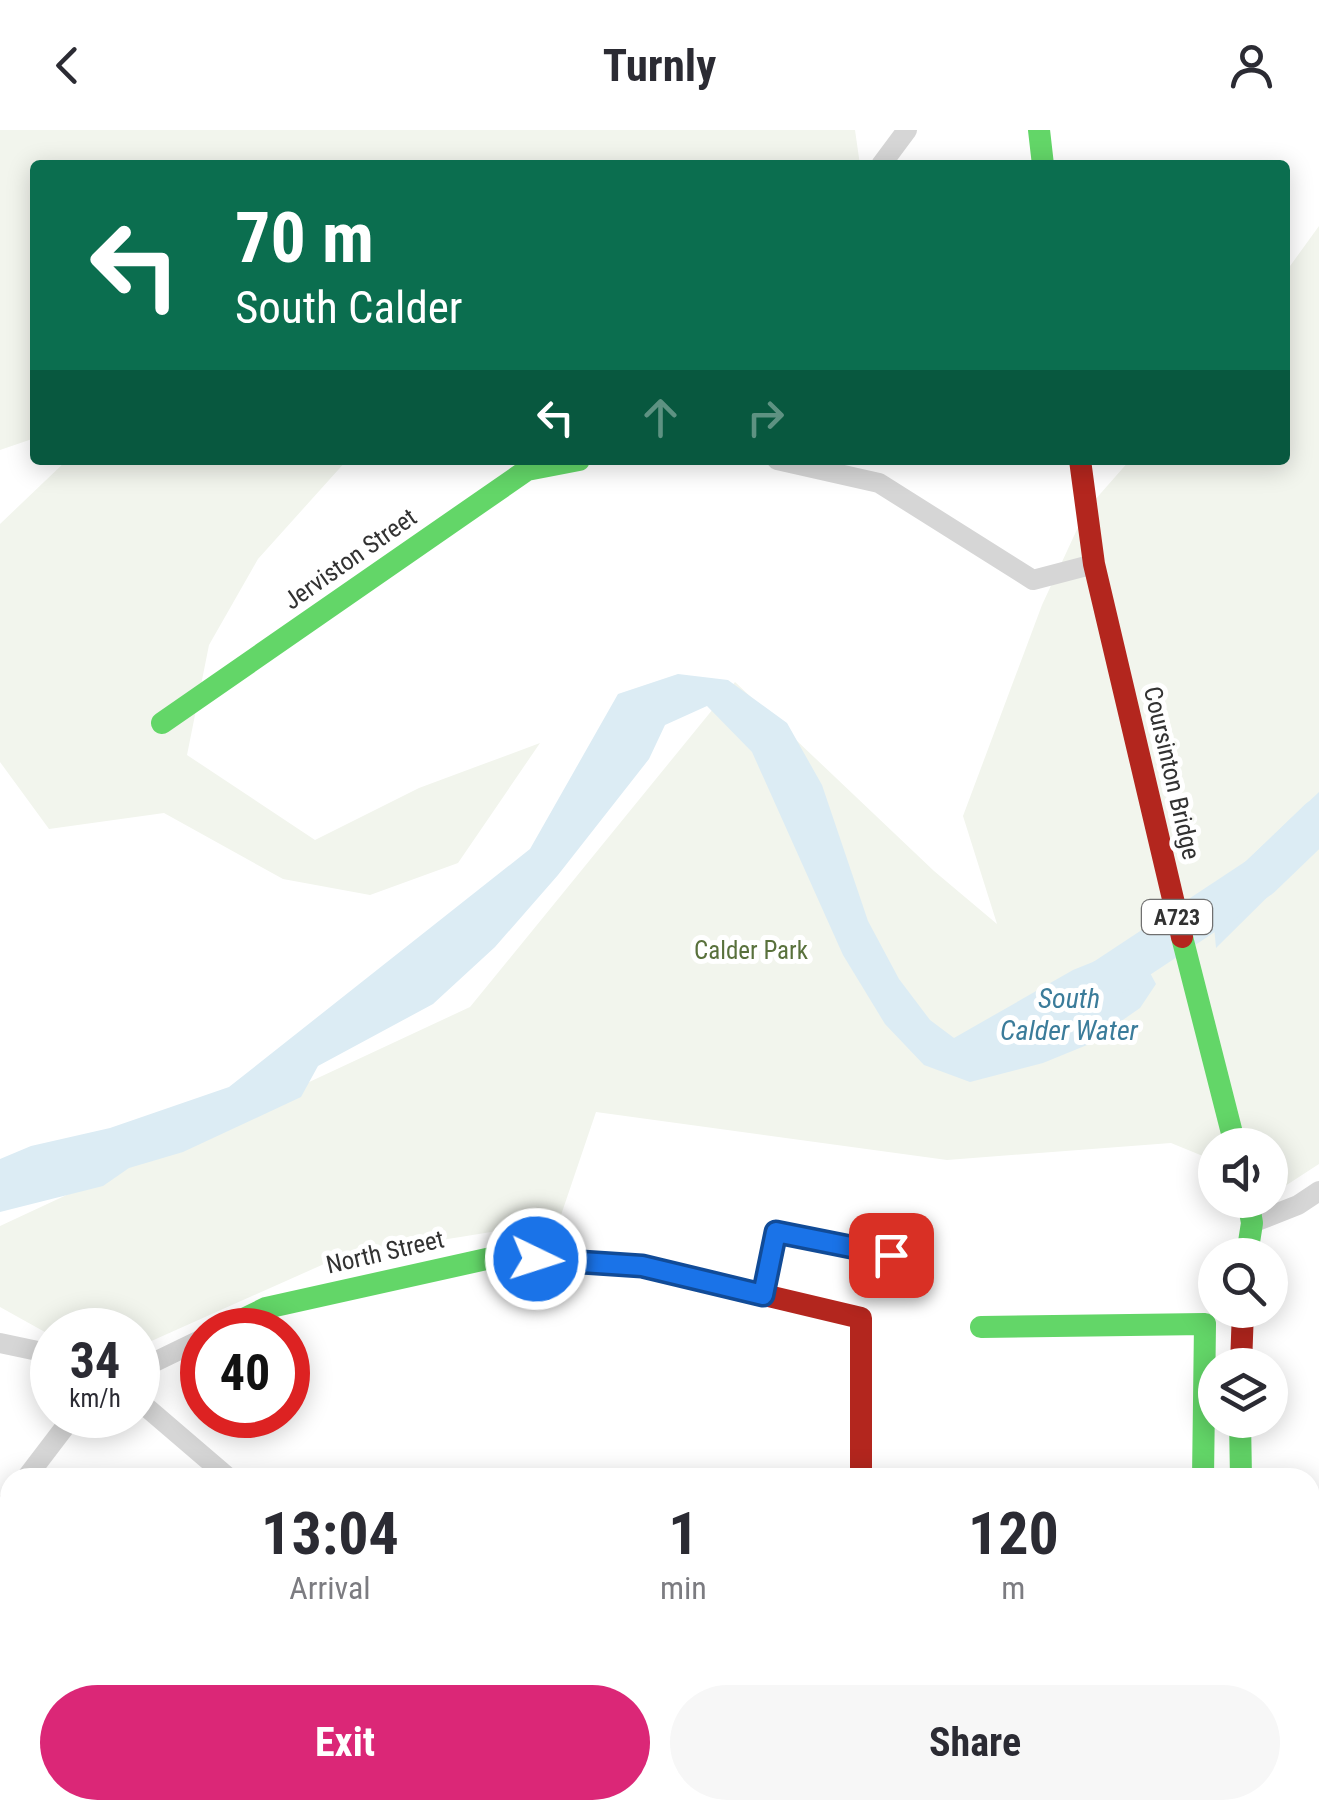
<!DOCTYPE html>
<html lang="en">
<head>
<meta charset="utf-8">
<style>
	body { margin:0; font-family:"Roboto Condensed",sans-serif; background:#f7f7f7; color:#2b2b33; height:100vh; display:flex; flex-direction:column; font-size:38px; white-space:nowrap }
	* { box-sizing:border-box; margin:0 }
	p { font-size:32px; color:#7c7c81 }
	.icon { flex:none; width:55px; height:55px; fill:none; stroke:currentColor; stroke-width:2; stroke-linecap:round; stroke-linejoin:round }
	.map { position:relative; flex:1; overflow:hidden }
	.sheet { position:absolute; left:0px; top:1338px; width:1320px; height:352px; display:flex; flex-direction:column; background:#fff; border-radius:30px 30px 0 0; box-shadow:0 5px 25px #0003 }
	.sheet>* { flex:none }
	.top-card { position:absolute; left:30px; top:30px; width:1260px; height:305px; border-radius:10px; box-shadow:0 5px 25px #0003; background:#0b6e4f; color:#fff; overflow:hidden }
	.buttons { position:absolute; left:1198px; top:998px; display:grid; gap:20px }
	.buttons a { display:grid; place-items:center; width:90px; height:90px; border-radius:50%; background:#fff; box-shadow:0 5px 25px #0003; font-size:50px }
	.speed { position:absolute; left:30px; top:1178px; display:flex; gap:20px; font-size:50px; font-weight:700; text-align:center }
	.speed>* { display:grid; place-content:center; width:130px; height:130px; border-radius:50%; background:#fff; box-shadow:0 5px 25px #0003; line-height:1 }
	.speed small { font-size:25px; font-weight:400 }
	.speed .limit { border:15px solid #d22; background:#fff; color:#111 }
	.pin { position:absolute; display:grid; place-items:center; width:85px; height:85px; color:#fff; margin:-42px; border-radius:20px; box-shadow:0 5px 15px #0006 }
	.me { position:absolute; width:110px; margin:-55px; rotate:94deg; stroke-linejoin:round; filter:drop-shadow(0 0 8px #0008) }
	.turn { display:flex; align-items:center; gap:35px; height:210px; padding:0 40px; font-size:45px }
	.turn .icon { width:130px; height:130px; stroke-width:2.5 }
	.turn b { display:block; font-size:70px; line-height:85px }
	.lanes { display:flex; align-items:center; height:95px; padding:0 40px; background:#0003; justify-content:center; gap:50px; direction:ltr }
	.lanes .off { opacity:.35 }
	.eta { display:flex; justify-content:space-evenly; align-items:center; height:170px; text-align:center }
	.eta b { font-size:60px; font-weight:700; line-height:70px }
	.primary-button { display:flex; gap:20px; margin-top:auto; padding:20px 40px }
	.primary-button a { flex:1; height:115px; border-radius:60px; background:#db2777; color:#fff; font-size:40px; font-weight:700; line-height:115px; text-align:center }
	.primary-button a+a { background:#f7f7f7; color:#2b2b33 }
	header { display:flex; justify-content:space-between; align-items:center; height:130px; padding:0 40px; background:#fff; font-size:45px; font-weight:700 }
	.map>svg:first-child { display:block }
	.green { fill:#f2f5ed }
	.water { fill:#dcecf4 }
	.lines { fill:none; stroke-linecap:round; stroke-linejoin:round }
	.river { stroke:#dcecf4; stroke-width:42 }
	.street { stroke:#d6d6d6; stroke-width:20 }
	.fast { stroke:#63d668; stroke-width:22 }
	.slow { stroke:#ff974d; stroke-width:22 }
	.jam { stroke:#b3261e; stroke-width:22 }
	.route-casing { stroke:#114b97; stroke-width:25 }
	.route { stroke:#1a73e8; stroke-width:18 }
	.labels { text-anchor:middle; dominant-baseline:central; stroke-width:10; stroke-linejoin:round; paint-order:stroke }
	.shield { fill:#fff; stroke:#707070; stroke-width:2.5 }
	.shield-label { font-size:22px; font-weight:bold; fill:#323232 }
	.street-label { font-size:25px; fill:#323232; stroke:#fff }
	.park-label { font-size:25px; fill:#59713c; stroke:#fff }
	.water-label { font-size:28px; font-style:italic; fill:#3b7c9a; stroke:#fff }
</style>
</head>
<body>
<header><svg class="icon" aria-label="back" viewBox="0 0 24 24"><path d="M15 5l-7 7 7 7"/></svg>Turnly<svg class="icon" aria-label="person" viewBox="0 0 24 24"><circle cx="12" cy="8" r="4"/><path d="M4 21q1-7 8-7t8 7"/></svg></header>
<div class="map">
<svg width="1319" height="1688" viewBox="0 0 1319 1688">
	<rect width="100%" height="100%" fill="#fff"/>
	<g class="green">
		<path d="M0,0H855L860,35H35V308L0,320Z"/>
		<path d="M1319,96V1034L1282,1058L1270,1054V1015H1215V1031L1171,1013L947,1030L596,982L559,1091L342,1126L138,1217V1200H52V1206L0,1177V1096L470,877L735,552L934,741L997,794L963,686L1042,475L1086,380L1130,330H1285V143Z"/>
		<path d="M67,330H347L258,429L209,515L187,625L315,710L419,658L540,613L458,733L370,765L283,749L164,683L49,699L0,632V394Z"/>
	</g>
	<g class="water">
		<path d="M678,544L728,550L787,593L822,655L868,791L899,849L930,890L954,908L1073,840L1135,815L1156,854L1140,878L1087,915L1043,933L970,952L924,935L885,894L843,825L752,622L707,576L665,595L649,629L558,745L495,817L433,874L318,936L301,967L183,1022L129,1038L103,1056L0,1082V1029L31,1016L110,998L229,957L530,719L618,564Z"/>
		<path d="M1319,662V716L1216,818L1211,764Z"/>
	</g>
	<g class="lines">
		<path class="river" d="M1095,856L1260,747L1319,690"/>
		<g class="street">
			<path d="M881,35L907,0"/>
			<path d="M777,330L879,353L1033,450L1094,434"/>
			<path d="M1252,1093L1298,1075L1319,1061"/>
			<path d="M763,1165L776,1102L891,1125"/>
			<path d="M0,1213L52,1224"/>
			<path d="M138,1240L202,1209"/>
			<path d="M138,1270L229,1348"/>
			<path d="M26,1348L74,1285"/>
			<path d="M0,1385L10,1369"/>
			<path d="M672,1680L684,1688"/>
			<path d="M861,1680V1688"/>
			<path d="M185,1688L194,1680"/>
			<path d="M577,1688L585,1680"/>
		</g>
		<g class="fast">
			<path d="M1039,0L1043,35"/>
			<path d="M162,593L527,340L579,330"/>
			<path d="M1182,807L1235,1015"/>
			<path d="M1247,1125L1252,1093L1248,1070"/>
			<path d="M981,1197L1205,1194L1203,1348"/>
			<path d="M221,1200L266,1178L500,1126L643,1136L680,1145"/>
			<path d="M1240,1290L1241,1348"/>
		</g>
		<path class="slow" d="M1246,1680V1688"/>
		<g class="jam">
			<path d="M1080,330L1094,434L1182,807"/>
			<path d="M680,1145L861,1188V1348"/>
			<path d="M1241,1235L1243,1180"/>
		</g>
	</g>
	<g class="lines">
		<defs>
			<path id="route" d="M536,1129L642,1136L763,1165L776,1102L891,1125"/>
		</defs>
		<use href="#route" class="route-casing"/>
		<use href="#route" class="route"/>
	</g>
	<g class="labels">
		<rect class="shield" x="1142" y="770" width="70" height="34" rx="8"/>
		<g class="shield-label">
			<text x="1177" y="787">A723</text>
		</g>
		<g class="street-label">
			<text transform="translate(350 429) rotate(-35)">Jerviston Street</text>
			<text transform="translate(1172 643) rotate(77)">Coursinton Bridge</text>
			<text transform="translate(385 1122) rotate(-13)">North Street</text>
		</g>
		<g class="park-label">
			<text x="751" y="820">Calder Park</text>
		</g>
		<g class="water-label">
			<text x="1069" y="868">South<tspan x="1069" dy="32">Calder Water</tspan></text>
		</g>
	</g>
</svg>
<div class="buttons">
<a><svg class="icon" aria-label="sound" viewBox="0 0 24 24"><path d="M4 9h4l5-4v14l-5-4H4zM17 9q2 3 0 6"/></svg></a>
<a><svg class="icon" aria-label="search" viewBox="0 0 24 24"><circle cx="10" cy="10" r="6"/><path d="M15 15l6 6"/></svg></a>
<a><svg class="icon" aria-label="layers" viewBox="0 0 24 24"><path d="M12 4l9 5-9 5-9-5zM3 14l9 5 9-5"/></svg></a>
</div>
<div class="speed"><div>34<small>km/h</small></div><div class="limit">40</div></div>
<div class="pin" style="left:891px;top:1125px;background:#d93025"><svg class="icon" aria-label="arrive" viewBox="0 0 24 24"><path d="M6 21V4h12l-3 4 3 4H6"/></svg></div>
<svg class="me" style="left:536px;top:1129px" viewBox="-20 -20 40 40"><circle r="17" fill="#1a73e8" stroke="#fff" stroke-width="3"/><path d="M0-11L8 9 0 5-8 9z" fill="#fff"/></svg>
<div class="top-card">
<div class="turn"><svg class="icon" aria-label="left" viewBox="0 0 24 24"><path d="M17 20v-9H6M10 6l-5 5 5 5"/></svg><div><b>70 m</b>South Calder</div></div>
<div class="lanes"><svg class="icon" aria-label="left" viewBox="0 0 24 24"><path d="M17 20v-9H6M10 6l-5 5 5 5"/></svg><svg class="icon off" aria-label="ahead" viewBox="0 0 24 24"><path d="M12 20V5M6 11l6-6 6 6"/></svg><svg class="icon off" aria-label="right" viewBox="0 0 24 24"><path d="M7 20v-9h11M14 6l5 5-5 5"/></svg></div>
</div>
<section class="sheet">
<div class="eta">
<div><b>13:04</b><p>Arrival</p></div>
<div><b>1</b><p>min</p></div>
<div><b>120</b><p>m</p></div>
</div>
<div class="primary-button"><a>Exit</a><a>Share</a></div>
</section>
</div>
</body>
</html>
